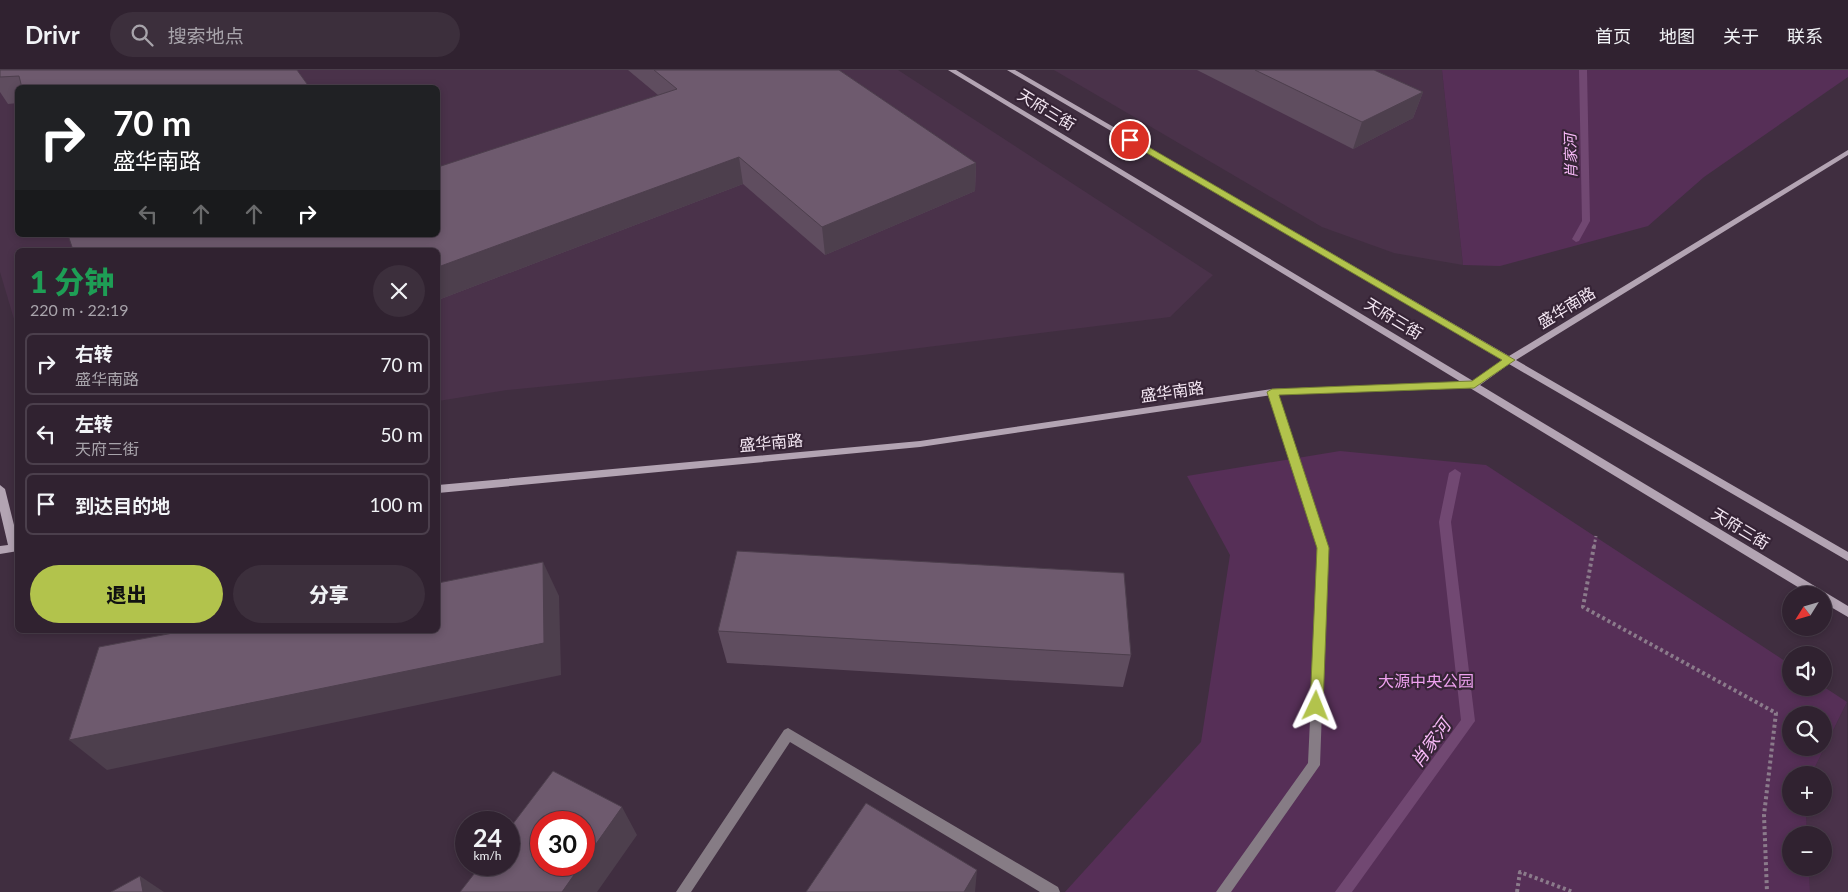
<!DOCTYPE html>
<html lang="zh">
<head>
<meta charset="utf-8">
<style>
	body { margin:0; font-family:Lato,"Noto Sans SC",sans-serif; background:#3c2f3c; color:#f1f3f6; height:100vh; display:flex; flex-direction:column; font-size:19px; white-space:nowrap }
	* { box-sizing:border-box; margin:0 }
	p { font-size:16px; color:#a8a4ab }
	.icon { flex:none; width:28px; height:28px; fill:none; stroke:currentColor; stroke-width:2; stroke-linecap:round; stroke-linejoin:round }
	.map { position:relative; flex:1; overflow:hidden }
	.side { position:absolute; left:15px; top:178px; width:425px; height:385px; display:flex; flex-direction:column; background:#302230; border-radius:8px; box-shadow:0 2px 8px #0003,0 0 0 1px #4b3f4c }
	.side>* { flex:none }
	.top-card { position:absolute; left:15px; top:15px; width:425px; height:152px; border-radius:8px; box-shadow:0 2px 8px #0003,0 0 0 1px #4b3f4c; background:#202124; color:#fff; overflow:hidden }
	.needle { width:32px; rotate:233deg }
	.tools { position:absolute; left:1782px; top:516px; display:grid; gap:10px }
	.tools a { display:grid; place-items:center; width:50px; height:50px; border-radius:50%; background:#302230; box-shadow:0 2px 8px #0003,0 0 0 1px #4b3f4c; font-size:25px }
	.speed { position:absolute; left:455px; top:741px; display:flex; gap:10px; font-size:25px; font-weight:700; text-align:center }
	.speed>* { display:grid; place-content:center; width:65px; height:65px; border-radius:50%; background:#302230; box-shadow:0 2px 8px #0003,0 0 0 1px #4b3f4c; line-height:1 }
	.speed small { font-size:12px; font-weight:400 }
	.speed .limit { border:8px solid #d22; background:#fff; color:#111 }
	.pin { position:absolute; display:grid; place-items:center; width:42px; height:42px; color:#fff; margin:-21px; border:2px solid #fff; border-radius:50%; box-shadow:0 1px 5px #0007 }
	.me { position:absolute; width:55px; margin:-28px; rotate:2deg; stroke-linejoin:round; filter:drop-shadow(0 0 4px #0008) }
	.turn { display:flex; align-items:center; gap:18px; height:105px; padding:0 15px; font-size:22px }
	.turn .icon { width:65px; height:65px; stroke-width:2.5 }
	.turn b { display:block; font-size:35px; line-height:42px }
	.lanes { display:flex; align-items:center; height:48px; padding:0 15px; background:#0003; justify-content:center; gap:25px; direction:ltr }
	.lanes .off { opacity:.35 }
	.round { display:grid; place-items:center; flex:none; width:52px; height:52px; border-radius:26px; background:#3c2f3c }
	.headline { display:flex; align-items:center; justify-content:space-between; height:85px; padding:0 15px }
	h1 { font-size:30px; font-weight:800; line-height:38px; color:#1e9e55 }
	.primary-button { display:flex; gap:10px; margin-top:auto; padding:10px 15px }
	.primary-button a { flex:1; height:58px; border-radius:30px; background:#b2c34c; color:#111; font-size:20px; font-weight:800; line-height:58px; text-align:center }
	.primary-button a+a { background:#3c2f3c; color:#f1f3f6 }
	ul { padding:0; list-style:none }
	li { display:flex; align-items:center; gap:15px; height:62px; margin:0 10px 8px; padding:0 5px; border:2px solid #4b3f4c; border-radius:8px }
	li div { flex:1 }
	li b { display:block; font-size:19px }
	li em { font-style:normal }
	header { display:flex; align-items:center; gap:30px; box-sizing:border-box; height:70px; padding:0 25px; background:#302230; border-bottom:1px solid #4b3f4c }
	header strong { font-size:24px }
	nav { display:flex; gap:28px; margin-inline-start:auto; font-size:18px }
	.search { width:350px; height:45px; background:#3c2f3c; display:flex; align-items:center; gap:12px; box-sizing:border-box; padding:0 18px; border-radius:28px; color:#a8a4ab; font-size:19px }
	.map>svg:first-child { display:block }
	.built { fill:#4a324a; fill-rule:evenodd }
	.green { fill:#562f57; fill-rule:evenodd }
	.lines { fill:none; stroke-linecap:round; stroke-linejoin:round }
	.stream { fill:#714872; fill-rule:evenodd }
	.path-far1 { stroke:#8b7b8b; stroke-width:3; stroke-dasharray:2.5 2.5; stroke-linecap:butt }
	.path { stroke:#8b7b8b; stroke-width:4; stroke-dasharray:3 3; stroke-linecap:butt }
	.lane { fill:#867c85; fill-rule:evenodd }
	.street { fill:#867c85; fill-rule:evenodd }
	.secondary { fill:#b3a4b3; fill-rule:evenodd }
	.wall { fill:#5f4d5f }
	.shaded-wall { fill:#4d3f4d }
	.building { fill:#6e5a6e; stroke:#4d3f4d }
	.route { fill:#b2c34c; stroke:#747f31 }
	.labels { text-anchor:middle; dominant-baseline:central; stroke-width:4.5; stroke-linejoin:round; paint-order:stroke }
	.far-water-label { font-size:15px; font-style:italic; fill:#f7b9f7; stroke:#362436 }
	.street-label { font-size:16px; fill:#f3e6f2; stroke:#362436 }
	.park-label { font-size:16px; fill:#eea1ef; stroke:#362436 }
	.water-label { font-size:18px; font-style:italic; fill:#f7b9f7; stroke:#362436 }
</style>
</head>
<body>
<header>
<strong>Drivr</strong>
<div class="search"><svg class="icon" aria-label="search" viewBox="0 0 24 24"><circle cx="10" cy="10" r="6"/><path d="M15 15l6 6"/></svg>搜索地点</div>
<nav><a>首页</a><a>地图</a><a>关于</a><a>联系</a></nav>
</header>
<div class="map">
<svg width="1848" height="822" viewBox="0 0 1848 822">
	<rect width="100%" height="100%" fill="#402e40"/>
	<g class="built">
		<path d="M0,0H898L1213,205L1170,247L863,285L507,320L438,331V180H18L17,259L0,202ZM18,18H438V165H18Z"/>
		<path d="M1054,0H1442L1463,195L1394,183L1322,157Z"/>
		<path d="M1847,632L1848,822H1810L1809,798H1824V765H1807L1806,738H1824V705H1811Z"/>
	</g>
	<g class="green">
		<path d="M1442,0H1848V7L1704,107L1648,156L1500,196L1463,195Z"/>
		<path d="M1340,381L1486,395L1791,595V618L1824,617L1847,632L1811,705H1791V738H1806L1807,765H1791V798H1809L1810,822H1065L1201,672L1230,485L1187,406ZM1791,645H1824V678H1791Z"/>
	</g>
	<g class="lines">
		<g class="stream">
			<path d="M1579,0H1587L1590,151L1579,171L1576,172L1572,169L1582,151Z"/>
			<path d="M1455,399L1461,403L1451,452L1475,651L1352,822H1335L1461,650L1439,452L1449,403Z"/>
		</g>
		<path class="path-far1" d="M1594,477L1596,466"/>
		<g class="path">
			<path d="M1594,476L1583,537L1776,643L1764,745L1767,822"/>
			<path d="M1517,822L1520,802L1573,822"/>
		</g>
		<path class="lane" d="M788,658L1058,817L1060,822H1040L790,672L691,822H676L784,660Z"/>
		<path class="street" d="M1272,319L1277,322L1328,477L1320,695L1231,822H1216L1308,693L1318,477L1267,322Z"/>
		<g class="secondary">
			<path d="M948,0H956L1473,311L1502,290L1007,0H1015L1509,286L1848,80V85L1516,290L1848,482V491L1509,294L1480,315L1848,536V547L1824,533V525H1811L1470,318L1272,325L920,377L438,423V415L920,371L1272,319L1461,312Z"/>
			<path d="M0,415L5,419L18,471V481L0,484V476L8,475L0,441Z"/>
		</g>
	</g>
	<g class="wall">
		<path d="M0,0L310,18H18V33L8,34L0,22Z"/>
		<path d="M628,0H839L976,93L975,121L825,185L743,114L438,230V165L658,25Z"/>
		<path d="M1197,0H1374L1423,22L1413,48L1353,79Z"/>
		<path d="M718,561L1131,585L1123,617L727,593Z"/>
	</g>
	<g class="shaded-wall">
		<path d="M1423,22L1413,48L1353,79L1362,52Z"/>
		<path d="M739,87L743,114L438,230V197Z"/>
		<path d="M976,93L975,121L825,185L822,157Z"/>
		<path d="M543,492L559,526L561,605L107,700L69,670Z"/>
		<path d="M622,737L637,765L597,822H562L581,795H584V791Z"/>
		<path d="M977,800L975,822H964Z"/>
		<path d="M140,806L164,822H143Z"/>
	</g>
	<g class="building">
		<path d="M0,0H297L310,18H22L19,6L0,7Z"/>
		<path d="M654,0H839L976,93L822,157L739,87L438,197V180H73L68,165H438V97L677,19Z"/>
		<path d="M1255,0H1374L1423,22L1362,52Z"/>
		<path d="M737,481L1124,503L1131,585L718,561Z"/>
		<path d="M543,492L544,573L69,670L99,577L189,560H438V513Z"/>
		<path d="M553,701L622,737L584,791V752H541V795H581L562,822H460L481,795H509V759Z"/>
		<path d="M866,733L977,800L964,822H806Z"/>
		<path d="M140,806L143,822H111Z"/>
	</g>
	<path class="route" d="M1128,68H1133L1515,290L1474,318L1279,325L1329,478L1323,636L1321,640L1316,642L1312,640L1310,636L1317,478L1267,322L1272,319L1472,311L1502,290L1128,72Z"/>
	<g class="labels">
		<g class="far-water-label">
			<text transform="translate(1570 86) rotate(-91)">肖家河</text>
		</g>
		<g class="street-label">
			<text transform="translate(1047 39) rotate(31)">天府三街</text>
			<text transform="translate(1566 237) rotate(-31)">盛华南路</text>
			<text transform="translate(1394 248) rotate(31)">天府三街</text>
			<text transform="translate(1172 321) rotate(-8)">盛华南路</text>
			<text transform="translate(771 372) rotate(-5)">盛华南路</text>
			<text transform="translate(1741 458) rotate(31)">天府三街</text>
		</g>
		<g class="park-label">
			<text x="1426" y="610">大源中央公园</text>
		</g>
		<g class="water-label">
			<text transform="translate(1430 673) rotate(-54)">肖家河</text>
		</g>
	</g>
</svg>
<div class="tools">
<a><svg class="needle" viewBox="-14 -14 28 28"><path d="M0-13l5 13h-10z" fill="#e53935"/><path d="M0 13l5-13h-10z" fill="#a8a4ab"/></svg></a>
<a><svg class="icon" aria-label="sound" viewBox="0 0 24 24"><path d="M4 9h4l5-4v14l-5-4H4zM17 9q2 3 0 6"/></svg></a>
<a><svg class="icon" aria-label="search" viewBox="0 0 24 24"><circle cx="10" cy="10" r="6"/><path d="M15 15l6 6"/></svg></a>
<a>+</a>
<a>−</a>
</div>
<div class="speed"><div>24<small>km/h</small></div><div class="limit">30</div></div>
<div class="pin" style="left:1130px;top:70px;background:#d93025"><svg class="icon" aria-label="arrive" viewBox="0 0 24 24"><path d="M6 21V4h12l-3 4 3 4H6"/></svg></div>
<svg class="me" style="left:1316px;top:636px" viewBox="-20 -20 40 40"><path d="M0-17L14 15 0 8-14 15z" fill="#b2c34c" stroke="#fff" stroke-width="4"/></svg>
<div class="top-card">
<div class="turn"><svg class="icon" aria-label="right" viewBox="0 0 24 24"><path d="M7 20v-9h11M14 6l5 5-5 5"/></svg><div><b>70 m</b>盛华南路</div></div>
<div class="lanes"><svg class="icon off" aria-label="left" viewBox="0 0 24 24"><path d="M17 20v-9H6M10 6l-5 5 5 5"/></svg><svg class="icon off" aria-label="ahead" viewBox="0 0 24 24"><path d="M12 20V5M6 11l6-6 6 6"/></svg><svg class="icon off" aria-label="ahead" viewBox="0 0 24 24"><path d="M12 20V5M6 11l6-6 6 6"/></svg><svg class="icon" aria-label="right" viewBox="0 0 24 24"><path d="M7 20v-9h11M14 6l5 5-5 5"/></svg></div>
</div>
<section class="side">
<div class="headline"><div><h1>1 分钟</h1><p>220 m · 22:19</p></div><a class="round"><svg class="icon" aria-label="close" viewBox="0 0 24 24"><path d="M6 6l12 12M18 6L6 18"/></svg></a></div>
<ul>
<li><svg class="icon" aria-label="right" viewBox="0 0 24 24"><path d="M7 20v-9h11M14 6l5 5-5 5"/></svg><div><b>右转</b><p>盛华南路</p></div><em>70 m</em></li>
<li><svg class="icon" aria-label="left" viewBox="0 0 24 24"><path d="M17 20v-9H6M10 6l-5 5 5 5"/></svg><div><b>左转</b><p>天府三街</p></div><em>50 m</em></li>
<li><svg class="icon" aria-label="arrive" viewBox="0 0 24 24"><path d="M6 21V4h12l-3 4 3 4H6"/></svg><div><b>到达目的地</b></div><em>100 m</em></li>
</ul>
<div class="primary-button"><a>退出</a><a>分享</a></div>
</section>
</div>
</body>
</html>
